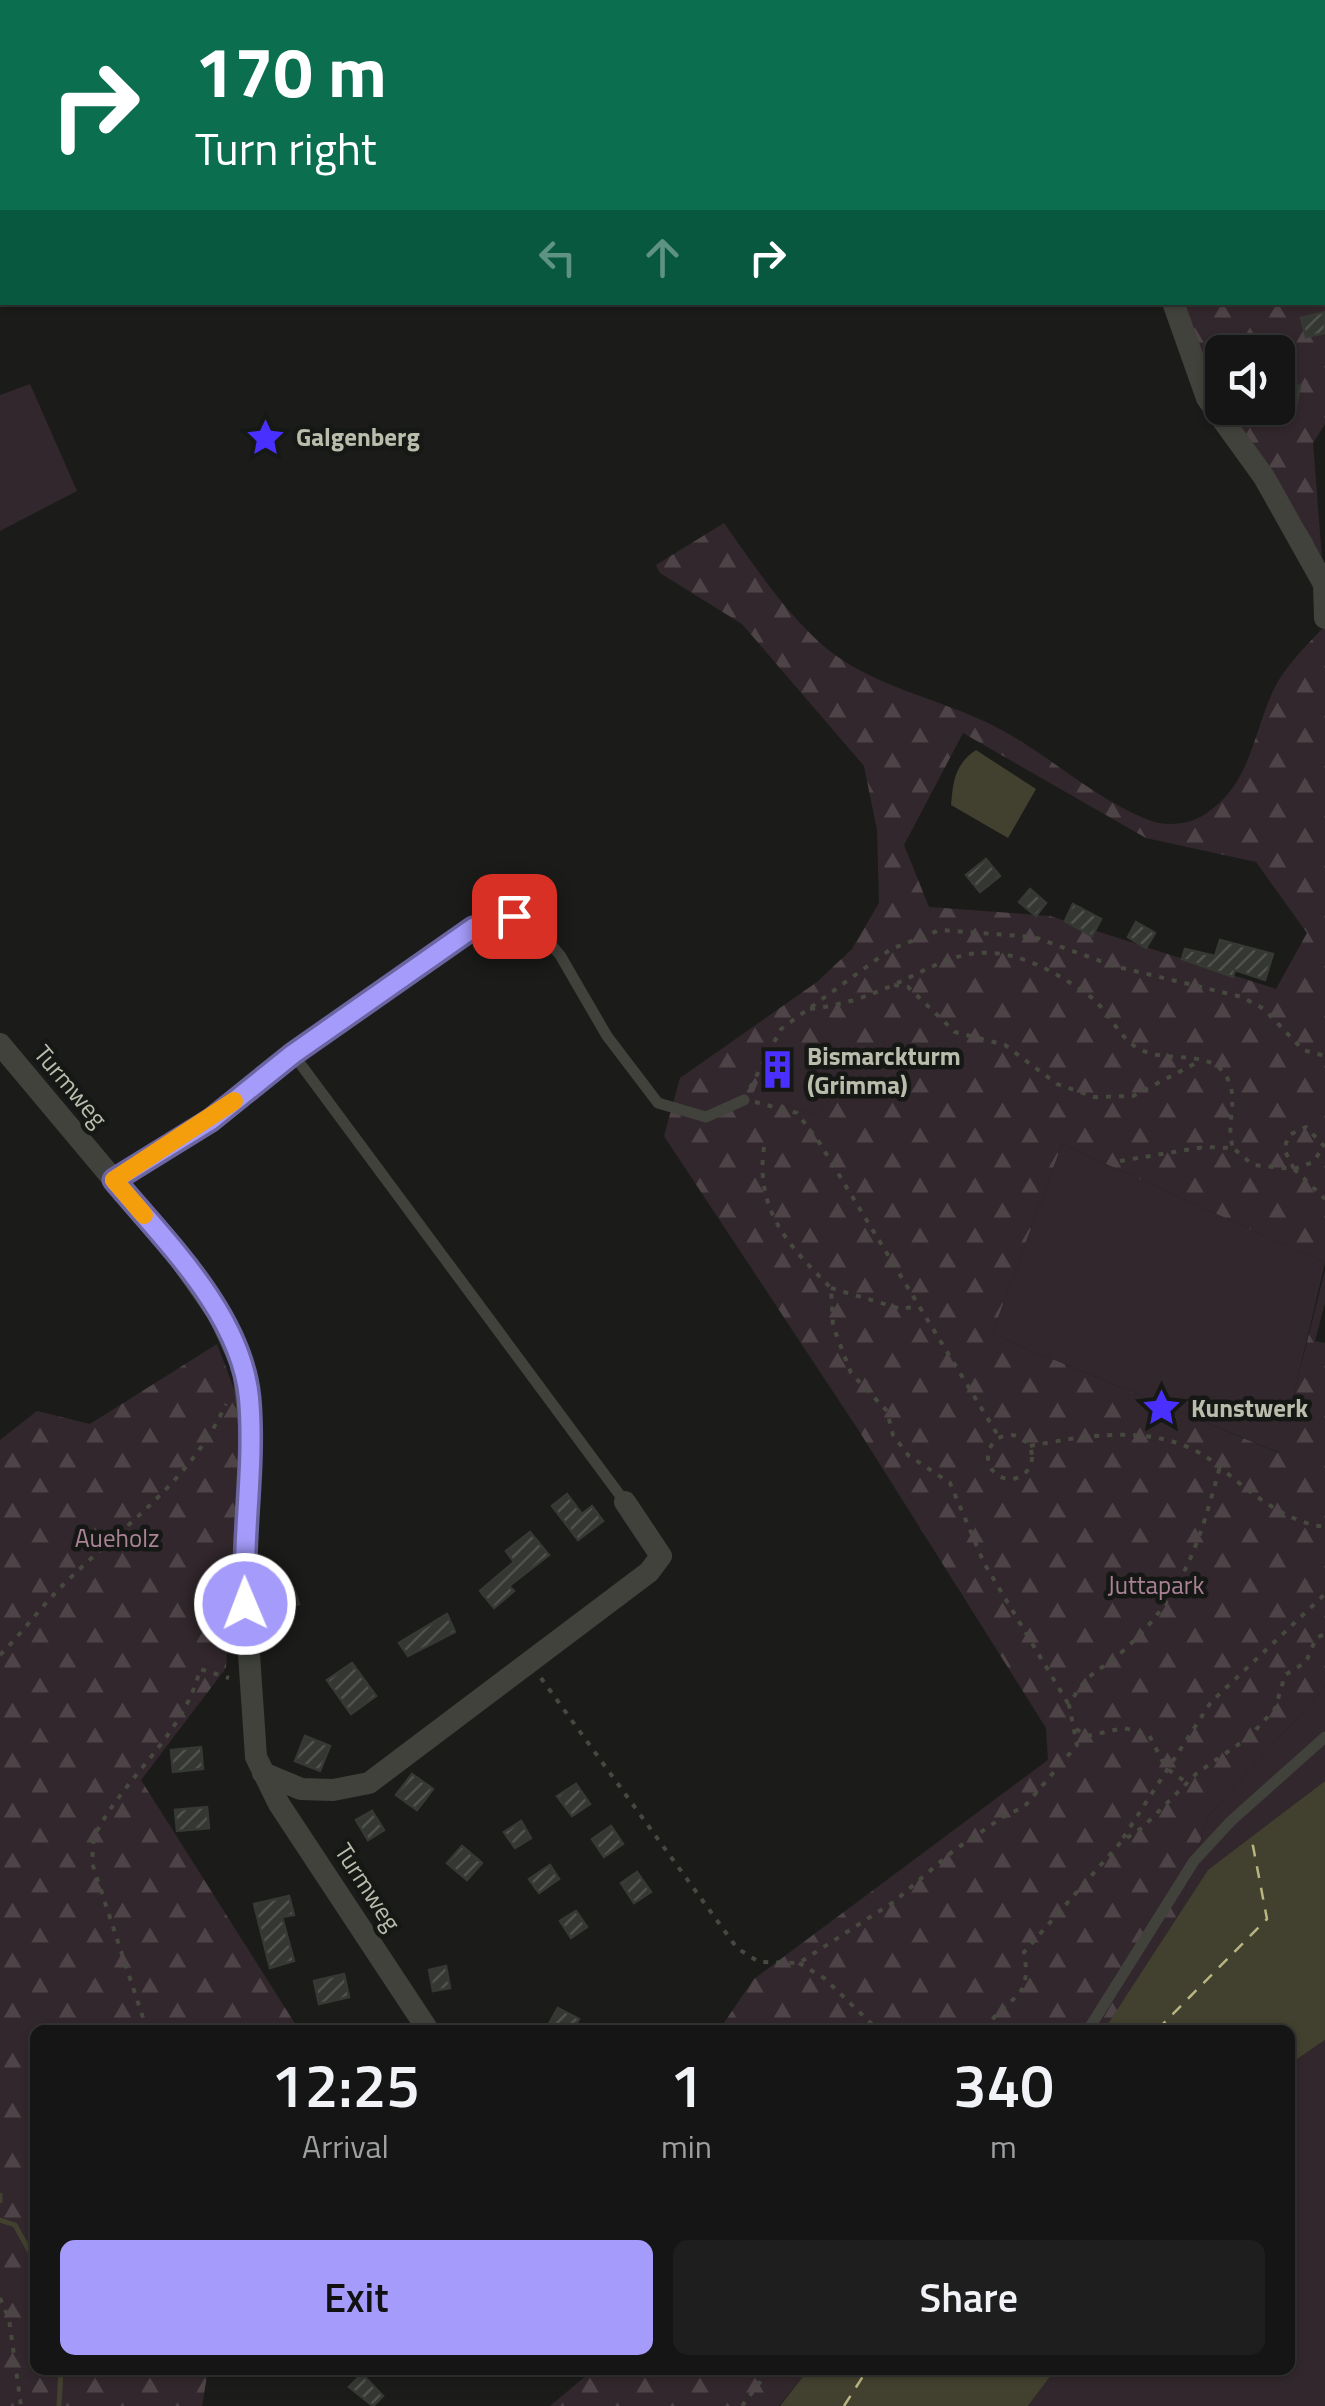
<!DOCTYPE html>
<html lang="en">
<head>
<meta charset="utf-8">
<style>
	body { margin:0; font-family:"Titillium Web",sans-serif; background:#1d1e1d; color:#f1f3f6; height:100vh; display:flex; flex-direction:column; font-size:38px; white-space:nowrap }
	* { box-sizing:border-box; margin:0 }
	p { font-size:32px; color:#9d9fa0 }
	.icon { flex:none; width:55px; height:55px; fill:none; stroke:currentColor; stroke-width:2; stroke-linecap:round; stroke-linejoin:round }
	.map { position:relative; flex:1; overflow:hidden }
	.sheet { position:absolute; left:30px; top:2025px; width:1265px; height:350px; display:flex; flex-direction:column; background:#141514; border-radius:15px; box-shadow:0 2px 8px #0004,0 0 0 2px #333434 }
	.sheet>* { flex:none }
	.hud { position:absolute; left:0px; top:0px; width:1325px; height:305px; box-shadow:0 2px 8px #0004,0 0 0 2px #333434; background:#0b6e4f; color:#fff; overflow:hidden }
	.controls { position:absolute; left:1205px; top:335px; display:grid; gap:20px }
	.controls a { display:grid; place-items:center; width:90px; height:90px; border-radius:15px; background:#141514; box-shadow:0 2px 8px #0004,0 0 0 2px #333434; font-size:50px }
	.pin { position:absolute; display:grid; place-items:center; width:85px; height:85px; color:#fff; margin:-42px; border-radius:20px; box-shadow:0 5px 15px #0006 }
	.me { position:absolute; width:110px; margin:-55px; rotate:359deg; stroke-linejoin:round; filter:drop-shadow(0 0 8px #0008) }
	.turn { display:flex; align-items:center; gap:35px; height:210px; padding:0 30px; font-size:45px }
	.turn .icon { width:130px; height:130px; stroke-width:2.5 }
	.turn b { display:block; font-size:70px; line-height:85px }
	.lanes { display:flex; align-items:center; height:95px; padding:0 30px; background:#0003; justify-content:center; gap:50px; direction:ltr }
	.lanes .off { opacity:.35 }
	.eta { display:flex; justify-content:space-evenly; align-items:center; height:170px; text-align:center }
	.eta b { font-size:60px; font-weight:600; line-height:70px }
	.cta { display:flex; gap:20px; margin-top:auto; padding:20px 30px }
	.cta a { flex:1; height:115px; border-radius:15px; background:#a59bfa; color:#111; font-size:40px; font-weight:600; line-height:115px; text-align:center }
	.cta a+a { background:#1d1e1d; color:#f1f3f6 }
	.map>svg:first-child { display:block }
	.grass { fill:#32272c }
	.forest { fill:url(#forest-firs); fill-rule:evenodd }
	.water { fill:#42402e }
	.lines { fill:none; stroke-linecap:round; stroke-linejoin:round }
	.stream { stroke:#42402e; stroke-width:5 }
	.ferry { stroke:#b9b581; stroke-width:2.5; stroke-dasharray:12 10; stroke-linecap:butt }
	.building { fill:url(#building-hatch); stroke:#363934; stroke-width:2.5 }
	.path { stroke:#474940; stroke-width:4; stroke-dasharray:5 8; stroke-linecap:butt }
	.service { stroke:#40423b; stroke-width:11 }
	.minor { stroke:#40423b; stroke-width:22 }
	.tertiary { stroke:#40423b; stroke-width:28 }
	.route-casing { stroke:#6b65a2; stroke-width:25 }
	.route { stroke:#a59bfa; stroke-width:18 }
	.slow { stroke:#f59e0b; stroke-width:18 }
	.labels { text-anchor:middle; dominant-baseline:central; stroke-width:9; stroke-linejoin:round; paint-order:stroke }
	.poi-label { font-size:25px; font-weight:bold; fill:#babdac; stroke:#161815; text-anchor:start }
	.street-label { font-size:25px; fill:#babdac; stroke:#161815 }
	.park-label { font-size:25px; fill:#a98295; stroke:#161815 }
</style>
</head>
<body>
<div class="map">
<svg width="1325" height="2406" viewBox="0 0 1325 2406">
	<defs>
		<pattern id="forest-firs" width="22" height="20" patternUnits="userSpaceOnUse" patternTransform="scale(2.5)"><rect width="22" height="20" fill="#32272c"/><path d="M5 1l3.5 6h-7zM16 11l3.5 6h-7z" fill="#4e4448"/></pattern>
		<pattern id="building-hatch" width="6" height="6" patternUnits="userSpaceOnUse" patternTransform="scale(2.5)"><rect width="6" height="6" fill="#353732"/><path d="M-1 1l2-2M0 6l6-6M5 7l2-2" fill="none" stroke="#50524d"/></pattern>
	</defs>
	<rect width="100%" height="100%" fill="#1b1c1a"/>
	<g class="grass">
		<path d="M30,384L77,491L0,531V395Z"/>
		<path d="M769,1058L843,1082L818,1114L751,1096Z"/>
		<path d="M1062,1144L1325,1263L1280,1453L992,1334Z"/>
		<path d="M1325,1687V1781L1209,1870L1177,1919L1208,1816Z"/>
		<path d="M1325,2040V2406H1028L1055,2370H1290V2064Z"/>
	</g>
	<g class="forest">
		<path d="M1155,0H1325V424L1313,443L1324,584L1208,398L1173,303L1322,302V2ZM1222,352H1278V408H1222Z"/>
		<path d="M724,523C753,564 781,607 819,642C868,687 938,697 996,727C1048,754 1092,797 1146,819C1164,827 1188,825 1204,815C1251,785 1252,736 1273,691C1285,666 1306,646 1325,626V1263L1062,1144L992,1334L1279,1453L1325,1270V1303L1315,1341L1325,1343V1687L1208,1816L1177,1919L1104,2030H719L754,1979L1048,1760L1046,1728L859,1431L664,1136L680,1078L817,982L852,949L879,903L877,830L864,766L742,624L660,573L656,565ZM963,733L1146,838L1256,862L1307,933L1276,989L1050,916L929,907L904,845ZM769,1058L843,1082L818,1114L752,1096Z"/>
		<path d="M217,1344L241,1407L226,1668L141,1780L299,2030H35V2370H208L202,2406H0V1440L37,1411L90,1424Z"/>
		<path d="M593,2370H808L779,2406H550Z"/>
	</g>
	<g class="water">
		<path d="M976,750L1036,789L1008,838L951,805C953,781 955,764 976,750Z"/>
		<path d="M1325,1781V2040L1290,2064V2030H1104L1208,1870Z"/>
		<path d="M808,2370H1055L1028,2406H780Z"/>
	</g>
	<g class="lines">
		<g class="stream">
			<path d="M0,2195V2201"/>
			<path d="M0,2220L15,2225L35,2261"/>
			<path d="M59,2406L61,2370"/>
		</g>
		<g class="ferry">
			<path d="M1157,2030L1267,1919L1253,1846L1246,1838"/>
			<path d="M844,2406L867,2370"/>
		</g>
	</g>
	<g class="building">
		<path d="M1325,312V333L1306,337L1301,318Z"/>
		<path d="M1278,382L1300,386L1294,416L1278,412Z"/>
		<path d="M986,859L1000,876L980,892L966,875Z"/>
		<path d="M1030,889L1046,903L1036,916L1019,902Z"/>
		<path d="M1073,904L1101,919L1092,936L1065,921Z"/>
		<path d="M1136,922L1155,933L1146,948L1128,937Z"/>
		<path d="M1220,940L1273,954L1265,980L1235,970L1233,977L1182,959L1185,949L1215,956Z"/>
		<path d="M567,1494L582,1514L592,1506L603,1521L578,1540L552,1506Z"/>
		<path d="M530,1532L549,1555L509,1586L514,1591L494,1608L480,1591L514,1562L506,1551Z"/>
		<path d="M293,1587L299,1604L280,1611L274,1594Z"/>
		<path d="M447,1614L455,1632L408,1656L399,1643Z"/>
		<path d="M352,1663L376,1696L351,1714L327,1680Z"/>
		<path d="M305,1736L330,1746L320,1771L295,1761Z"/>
		<path d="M201,1747L203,1769L173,1772L171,1750Z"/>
		<path d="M412,1774L433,1789L417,1810L396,1795Z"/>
		<path d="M576,1784L590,1804L572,1816L557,1796Z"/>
		<path d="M207,1807L209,1828L177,1831L175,1810Z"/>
		<path d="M372,1811L384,1830L368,1840L356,1820Z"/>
		<path d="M521,1821L531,1838L515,1848L504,1832Z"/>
		<path d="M611,1826L623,1844L604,1857L592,1839Z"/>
		<path d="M462,1846L482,1863L467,1880L447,1863Z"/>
		<path d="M550,1865L559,1879L539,1893L529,1879Z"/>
		<path d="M637,1872L651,1892L634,1903L621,1883Z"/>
		<path d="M289,1896L294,1915L282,1917L294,1961L270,1968L254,1904Z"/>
		<path d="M576,1911L587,1927L571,1938L560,1921Z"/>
		<path d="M446,1966L450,1988L433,1991L429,1970Z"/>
		<path d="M344,1974L349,1997L319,2004L314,1981Z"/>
		<path d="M558,2008L579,2019L573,2030L550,2022Z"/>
		<path d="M362,2374L383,2396L373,2406L349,2387Z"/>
	</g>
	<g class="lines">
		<g class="path">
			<path d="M1322,146L1325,147"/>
			<path d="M894,985L908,987L955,1032L1005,1045L1057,1084L1095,1097L1133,1096L1200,1061"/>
			<path d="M810,1009C938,994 953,900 1087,994C1106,1007 1115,1031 1133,1045C1164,1069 1219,1041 1231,1088C1236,1106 1226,1125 1233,1148"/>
			<path d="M750,1088L781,1029L891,949L940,930L1034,937L1114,966L1242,997L1264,1009L1303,1050L1325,1056"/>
			<path d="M755,1102L797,1113L819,1142L999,1437"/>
			<path d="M764,1147C755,1211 789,1246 831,1288L833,1326L851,1373L887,1411L893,1435L908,1455L950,1483L984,1563L1069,1705"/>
			<path d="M1120,1161L1204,1147L1233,1148L1253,1165L1294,1169L1284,1149L1289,1135L1306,1127L1325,1147"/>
			<path d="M1294,1169L1325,1199"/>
			<path d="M1294,1169L1313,1162L1322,1149"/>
			<path d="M831,1288L901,1309L918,1306"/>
			<circle cx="1010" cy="1457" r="22"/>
			<path d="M1030,1446C1094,1434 1167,1421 1221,1468C1251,1493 1285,1522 1325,1527"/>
			<path d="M0,1655C22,1633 40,1608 62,1586C121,1527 190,1483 226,1404"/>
			<path d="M541,1678L737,1948L759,1962L799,1963L895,1901L953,1851L1006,1815L1024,1807L1077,1745L1069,1705C1090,1668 1096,1675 1123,1651C1184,1596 1200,1541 1220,1466"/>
			<path d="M1076,1729L1087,1736L1124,1728L1149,1735L1166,1768L1187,1783"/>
			<path d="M1123,1838L1211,1702L1325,1594"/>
			<path d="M799,1963L824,1978L878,2030"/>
			<path d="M147,2030L92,1863C93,1854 92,1841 96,1833C126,1775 184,1735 200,1669L229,1678"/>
			<path d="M985,2030C1008,1992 1033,2004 1024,1952L1121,1842L1143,1827L1197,1773L1249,1737L1275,1709L1285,1675L1306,1662L1316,1638L1325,1634"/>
			<path d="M0,2298L9,2319L21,2406"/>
			<path d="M742,2406L769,2370"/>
		</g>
		<g class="service">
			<path d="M14,0L16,2"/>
			<path d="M293,1054L625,1502"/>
			<path d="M114,1179L211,1120L293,1054L473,929L515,916L533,924L560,955L607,1036L658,1103L706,1117L744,1100"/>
			<path d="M1088,2030L1194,1861L1231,1821L1325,1737"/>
		</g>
		<g class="minor">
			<path d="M1173,302L1207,398L1264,477L1324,584L1325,618"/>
			<path d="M0,1044L180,1259L219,1315L243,1368L250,1433L243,1566L256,1757L279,1804L428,2030"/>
			<path d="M263,1773L301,1789L333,1790L369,1783L649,1572L661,1556L625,1502"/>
		</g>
		<g class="tertiary">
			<path d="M0,35H2"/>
			<path d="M1322,88H1325"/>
		</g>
	</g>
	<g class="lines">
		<defs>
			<path id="route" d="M245,1604C242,1536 255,1466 249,1398C241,1314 165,1241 114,1180L211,1120L293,1054L473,928L514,916"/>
		</defs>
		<use href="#route" class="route-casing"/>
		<use href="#route" class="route"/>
		<path class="slow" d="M144,1215L114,1180L234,1101"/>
	</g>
	<defs>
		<symbol id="sight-bare" viewBox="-9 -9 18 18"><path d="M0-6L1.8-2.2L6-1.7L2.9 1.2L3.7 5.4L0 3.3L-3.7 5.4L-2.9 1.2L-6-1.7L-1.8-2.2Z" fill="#4930fe" stroke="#161815" stroke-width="2.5" paint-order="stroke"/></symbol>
		<symbol id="building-bare" viewBox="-9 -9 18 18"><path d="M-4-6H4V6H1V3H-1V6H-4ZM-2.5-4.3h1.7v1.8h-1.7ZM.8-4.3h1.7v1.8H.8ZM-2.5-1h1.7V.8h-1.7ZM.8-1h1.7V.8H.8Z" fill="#4930fe" stroke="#161815" stroke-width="2.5" paint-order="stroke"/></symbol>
	</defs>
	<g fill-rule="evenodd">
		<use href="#sight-bare" x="238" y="410" width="55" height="55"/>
		<use href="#building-bare" x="750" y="1042" width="55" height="55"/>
		<use href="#sight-bare" x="1134" y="1380" width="55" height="55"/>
	</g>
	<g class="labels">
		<g class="poi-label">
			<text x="296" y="437">Galgenberg</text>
			<text x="807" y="1056">Bismarckturm<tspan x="807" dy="29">(Grimma)</tspan></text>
			<text x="1191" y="1408">Kunstwerk</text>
		</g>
		<g class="street-label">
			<text transform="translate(71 1086) rotate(50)">Turmweg</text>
			<text transform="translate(368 1887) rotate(57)">Turmweg</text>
		</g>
		<g class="park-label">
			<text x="117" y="1538">Aueholz</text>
			<text x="1156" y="1585">Juttapark</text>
		</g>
	</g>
</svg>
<div class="controls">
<a><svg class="icon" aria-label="sound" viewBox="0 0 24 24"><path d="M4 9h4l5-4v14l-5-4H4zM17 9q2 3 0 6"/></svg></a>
</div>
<div class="pin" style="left:514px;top:916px;background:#d93025"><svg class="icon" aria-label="arrive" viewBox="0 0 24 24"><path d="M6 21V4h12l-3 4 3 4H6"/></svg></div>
<svg class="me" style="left:245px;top:1604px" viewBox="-20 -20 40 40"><circle r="17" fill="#a59bfa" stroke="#fff" stroke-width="3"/><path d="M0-11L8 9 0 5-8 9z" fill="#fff"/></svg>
<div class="hud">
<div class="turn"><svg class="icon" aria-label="right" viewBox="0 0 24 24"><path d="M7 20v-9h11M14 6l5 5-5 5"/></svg><div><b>170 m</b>Turn right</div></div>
<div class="lanes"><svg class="icon off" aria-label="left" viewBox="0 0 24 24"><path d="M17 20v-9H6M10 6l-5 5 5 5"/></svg><svg class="icon off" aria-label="ahead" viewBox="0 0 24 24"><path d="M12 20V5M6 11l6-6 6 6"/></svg><svg class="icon" aria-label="right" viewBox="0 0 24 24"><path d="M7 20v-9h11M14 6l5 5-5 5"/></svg></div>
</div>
<section class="sheet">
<div class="eta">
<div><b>12:25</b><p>Arrival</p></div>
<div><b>1</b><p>min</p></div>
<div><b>340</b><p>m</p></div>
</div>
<div class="cta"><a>Exit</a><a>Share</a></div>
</section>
</div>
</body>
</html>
